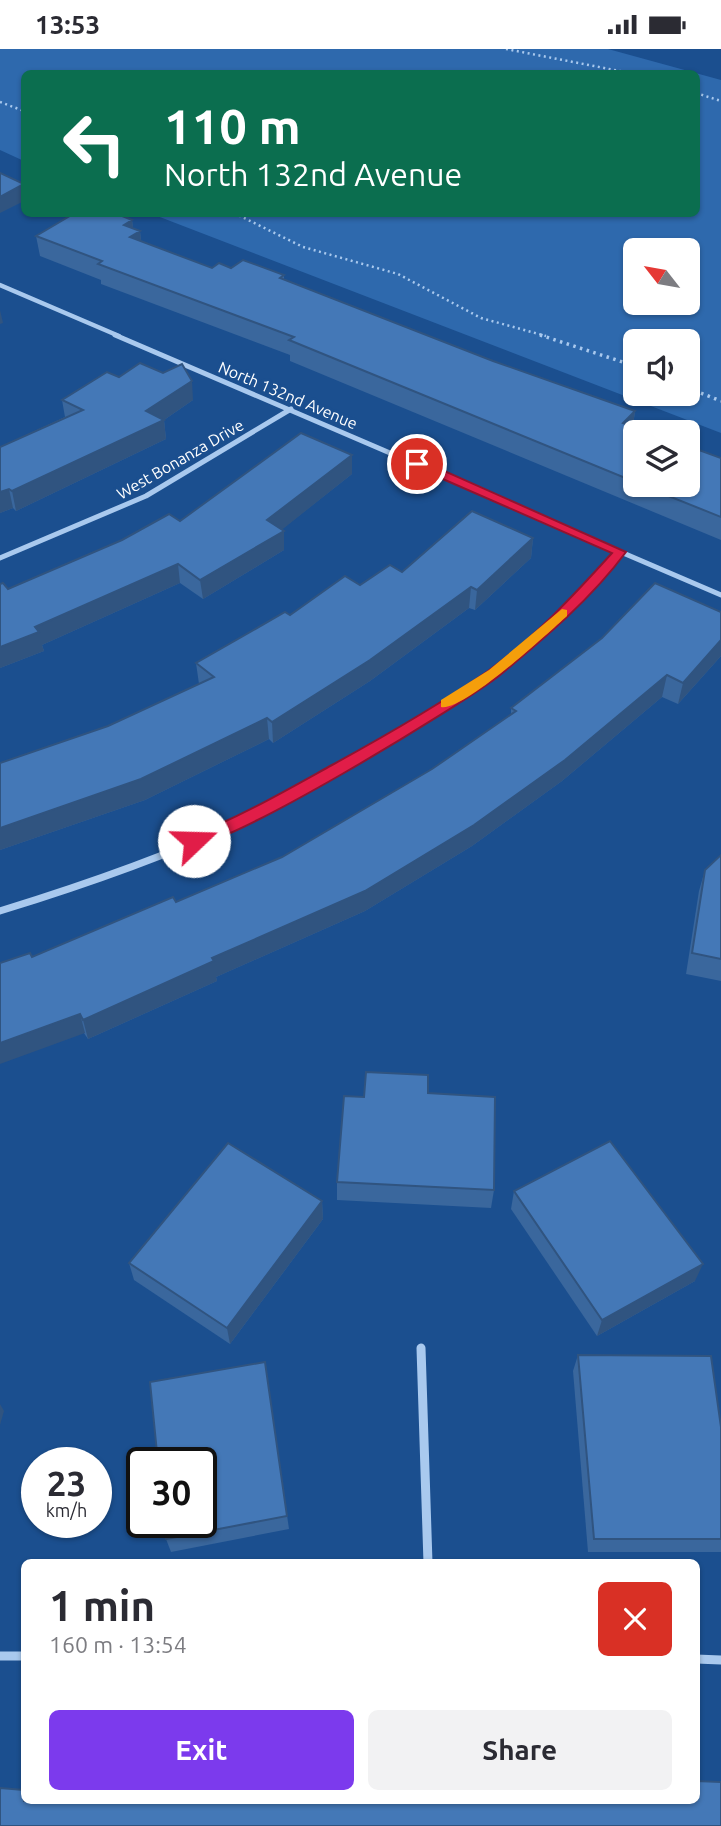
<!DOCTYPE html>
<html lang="en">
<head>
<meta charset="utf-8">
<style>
	body { margin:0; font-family:Ubuntu,sans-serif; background:#f2f2f3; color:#2b2b33; height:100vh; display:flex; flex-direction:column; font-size:26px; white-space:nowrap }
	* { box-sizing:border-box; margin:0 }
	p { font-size:23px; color:#7c7c81 }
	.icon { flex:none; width:38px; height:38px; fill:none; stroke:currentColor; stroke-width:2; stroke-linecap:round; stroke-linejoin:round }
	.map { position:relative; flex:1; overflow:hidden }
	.sheet { position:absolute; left:21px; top:1510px; width:679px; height:245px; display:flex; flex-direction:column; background:#fff; border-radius:10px; box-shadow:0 2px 5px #0004 }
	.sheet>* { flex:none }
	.banner { position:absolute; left:21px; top:21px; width:679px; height:147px; border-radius:10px; box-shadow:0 2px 5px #0004; background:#0b6e4f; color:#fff; overflow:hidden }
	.needle { width:46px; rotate:301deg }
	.tools { position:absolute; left:623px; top:189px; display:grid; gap:14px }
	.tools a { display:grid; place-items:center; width:77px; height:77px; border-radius:10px; background:#fff; box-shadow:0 2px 5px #0004; font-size:35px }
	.speed { position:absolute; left:21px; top:1398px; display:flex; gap:14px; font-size:35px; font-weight:700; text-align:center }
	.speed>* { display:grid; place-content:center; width:91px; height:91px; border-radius:50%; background:#fff; box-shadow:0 2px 5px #0004; line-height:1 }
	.speed small { font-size:18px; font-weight:400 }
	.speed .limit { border:4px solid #111; border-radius:10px; background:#fff; color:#111 }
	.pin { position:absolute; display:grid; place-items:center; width:60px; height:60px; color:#fff; margin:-30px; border:4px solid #fff; border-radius:50%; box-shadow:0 2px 7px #0007 }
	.me { position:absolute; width:77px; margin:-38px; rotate:69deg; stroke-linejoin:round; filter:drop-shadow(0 0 5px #0008) }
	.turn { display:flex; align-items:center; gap:24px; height:147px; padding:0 28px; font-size:32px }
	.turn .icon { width:91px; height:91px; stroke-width:2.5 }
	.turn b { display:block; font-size:49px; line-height:60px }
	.round { display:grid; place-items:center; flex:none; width:74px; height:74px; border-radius:10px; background:#f2f2f3 }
	.head { display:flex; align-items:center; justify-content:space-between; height:119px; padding:0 28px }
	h1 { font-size:42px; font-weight:600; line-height:52px }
	.cta { display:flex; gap:14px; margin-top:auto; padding:14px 28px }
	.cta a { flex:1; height:80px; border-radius:10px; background:#7c3aed; color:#fff; font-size:28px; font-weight:600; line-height:80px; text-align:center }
	.cta a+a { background:#f2f2f3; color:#2b2b33 }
	.status { display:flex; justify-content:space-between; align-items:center; height:49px; padding:0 35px; background:#fff; direction:ltr }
	.status svg { height:19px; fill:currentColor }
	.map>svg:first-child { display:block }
	.green { fill:#2e69ad; fill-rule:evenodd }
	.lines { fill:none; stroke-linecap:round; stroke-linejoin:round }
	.path-far1 { stroke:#a9c9ee; stroke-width:2.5; stroke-dasharray:2 3.5; stroke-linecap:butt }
	.path { stroke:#a9c9ee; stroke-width:3.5; stroke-dasharray:2.5 4.5; stroke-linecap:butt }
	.minor-far3 { stroke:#a9c9ee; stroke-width:4.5 }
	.minor-far2 { stroke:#a9c9ee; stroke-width:5 }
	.minor-far1 { stroke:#a9c9ee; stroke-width:7 }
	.minor { stroke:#a9c9ee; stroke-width:9 }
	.wall { fill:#3a679d }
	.shaded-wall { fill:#305480 }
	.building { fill:#4478b7; stroke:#305480; stroke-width:2 }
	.route { fill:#e11d48; stroke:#92132f; stroke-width:2 }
	.slow { fill:#f59e0b }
	.labels { text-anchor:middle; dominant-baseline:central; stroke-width:6; stroke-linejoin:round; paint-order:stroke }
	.far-street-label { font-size:16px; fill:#fff; stroke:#1b4f8f }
</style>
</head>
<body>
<div class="status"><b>13:53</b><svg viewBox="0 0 49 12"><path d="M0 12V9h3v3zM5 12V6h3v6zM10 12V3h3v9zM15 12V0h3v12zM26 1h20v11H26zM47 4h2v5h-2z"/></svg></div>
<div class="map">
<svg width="721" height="1777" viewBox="0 0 721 1777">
	<rect width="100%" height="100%" fill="#1b4f8f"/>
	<path class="green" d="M0,0H608L721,31V384L152,165L696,164V24H24V112L0,101ZM635,201H688V254H635ZM635,292H688V345H635Z"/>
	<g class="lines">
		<g class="path-far1">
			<path d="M506,0L630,24"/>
			<path d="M696,44L721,52"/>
			<path d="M0,53L24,62"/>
			<path d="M234,164L303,198L398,225L481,269L546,287"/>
		</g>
		<g class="path">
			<path d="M540,286L635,317"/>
			<path d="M688,339L721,352"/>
		</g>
		<path class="minor-far3" d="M0,236L119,287"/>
		<g class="minor-far2">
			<path d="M115,286L721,546"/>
			<path d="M0,509L146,447L291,360"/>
			<path d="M436,660C507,615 565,566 620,503"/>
		</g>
		<path class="minor-far1" d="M0,862C81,837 163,809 240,773C309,742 375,699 439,659"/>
		<g class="minor">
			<path d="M421,1299L428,1514"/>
			<path d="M0,1607H24"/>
			<path d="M696,1610L721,1611"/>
		</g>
	</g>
	<g class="wall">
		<path d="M132,171L133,179L140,182L141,192L212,219H231L284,226V231L493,312L635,362L633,377L635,383V436H688L721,409V491L290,312V306L101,235V231L40,207L36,187Z"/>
		<path d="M119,328L193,351L164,371L166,390L16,462L13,459L0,464V398L65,368L62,351Z"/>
		<path d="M352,425L282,480L284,482V501L203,550L180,534L42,596L44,602L0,619V535L8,540L180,472Z"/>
		<path d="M533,489L531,509L475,561L469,559L370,632L273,694L269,690L145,751L0,801V714L108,677L199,635L196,614L290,566L360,536L402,523Z"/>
		<path d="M721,563V607L678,655L662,648L562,732L472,797L365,862L216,928L217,932L88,990L32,908L176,853L282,808L432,720L511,666V659Z"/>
		<path d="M721,806V932L686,925L699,842L705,821Z"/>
		<path d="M428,1044L494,1141L491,1159L337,1151V1133L364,1048Z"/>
		<path d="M514,1142L695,1232L597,1287L511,1160Z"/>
		<path d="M322,1152L323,1170L230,1295L134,1231L129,1214Z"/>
		<path d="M578,1306L721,1378V1503H588L573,1322Z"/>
		<path d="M265,1313L289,1480L171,1503L166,1490Z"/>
	</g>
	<g class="shaded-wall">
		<path d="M24,135V152L0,164V148Z"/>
		<path d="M132,171L134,186L140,182L142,202L126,196L124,176Z"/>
		<path d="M0,261L3,274L0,275Z"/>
		<path d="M192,332L193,351L164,371L166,390L16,462L12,442L146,362Z"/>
		<path d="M635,362L632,382L623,374Z"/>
		<path d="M352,406V425L269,491L267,471Z"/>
		<path d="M9,440L13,459L0,464V443Z"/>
		<path d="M284,482V501L203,550L200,531Z"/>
		<path d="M533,489L531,509L475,561L477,541Z"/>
		<path d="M178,515L180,534L42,596L44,602L0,619V598L35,578Z"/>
		<path d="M471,538L469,559L370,632L273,694L272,673Z"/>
		<path d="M721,591V607L678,655L683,634Z"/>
		<path d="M667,626L662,648L562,732L472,797L365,862L216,928L217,932L88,990L83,971L212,909Z"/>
		<path d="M267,669L269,690L145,751L0,801V779Z"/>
		<path d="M80,965L85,984L0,1015V994Z"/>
		<path d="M322,1152L323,1170L230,1295L227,1279Z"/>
		<path d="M703,1215L695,1232L597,1287L602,1271Z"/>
		<path d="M0,1355L4,1362L0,1376Z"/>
	</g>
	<g class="building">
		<path d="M0,124L24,135L0,148Z"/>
		<path d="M75,164H115L132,171L124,176L140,182L130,188L212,219L219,214L231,219L243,211L284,226L280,229L493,312L635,362L623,374L649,383H635V433L289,291L294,288L98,215L102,212L36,187Z"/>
		<path d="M140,314L163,324L182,315L192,332L146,362L164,371L12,442L9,440L0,443V398L83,361L62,351L107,323L119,328Z"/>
		<path d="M301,384L352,406L267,471L284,482L200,531L178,515L35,578L39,583L0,598V535L3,534L8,540L122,491L169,465L180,472Z"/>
		<path d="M688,397L721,409V468L641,436H688Z"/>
		<path d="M472,462L533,489L477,541L471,538L370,611L272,673L267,669L141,730L0,779V714L108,677L214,628L196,614L285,563L290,566L345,527L360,536L390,516L402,523Z"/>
		<path d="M655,534L721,563V591L683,634L667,626L565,711L474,776L365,842L212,909L214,912L83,971L80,965L0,994V914L30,904L32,908L173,848L176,853L282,808L432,720L516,662L511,659L602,589Z"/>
		<path d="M721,806V910L692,904L705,821Z"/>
		<path d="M366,1023L428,1026V1044L495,1048L494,1141L337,1133L344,1047L364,1048Z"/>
		<path d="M610,1092L703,1215L602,1271L514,1142Z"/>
		<path d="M228,1094L322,1152L227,1279L129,1214Z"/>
		<path d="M578,1306L711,1307L721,1378V1490H594Z"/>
		<path d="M265,1313L287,1467L166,1490L164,1474H201V1414H158L150,1333Z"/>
		<path d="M696,1732L721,1733V1777H0V1739L24,1741V1752H696Z"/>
	</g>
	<path class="route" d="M413,412H422L626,503C592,549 545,589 500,626C467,653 218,805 189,796V788C240,768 285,742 332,716C385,687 439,656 488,622C534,589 574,546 612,504L413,417Z"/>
	<path class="slow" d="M562,560L567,561V567C547,585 463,663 441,658V651L489,621Z"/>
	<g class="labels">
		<g class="far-street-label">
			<text transform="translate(288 346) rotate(23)">North 132nd Avenue</text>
			<text transform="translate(180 410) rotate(-30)">West Bonanza Drive</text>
		</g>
	</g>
</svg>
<div class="tools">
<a><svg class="needle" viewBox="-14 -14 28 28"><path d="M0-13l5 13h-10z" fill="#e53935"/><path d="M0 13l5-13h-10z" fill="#7c7c81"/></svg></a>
<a><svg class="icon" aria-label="sound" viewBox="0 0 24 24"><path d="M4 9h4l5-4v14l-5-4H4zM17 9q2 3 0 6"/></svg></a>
<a><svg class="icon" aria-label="layers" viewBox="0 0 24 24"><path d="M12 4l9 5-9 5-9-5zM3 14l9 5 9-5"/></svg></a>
</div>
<div class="speed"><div>23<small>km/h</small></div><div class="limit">30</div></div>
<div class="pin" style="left:417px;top:415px;background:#d93025"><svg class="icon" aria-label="arrive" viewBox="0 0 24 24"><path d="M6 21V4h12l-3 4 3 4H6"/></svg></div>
<svg class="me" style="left:194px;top:792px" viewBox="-20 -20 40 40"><circle r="19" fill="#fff"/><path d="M0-13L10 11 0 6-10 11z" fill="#e11d48"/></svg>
<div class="banner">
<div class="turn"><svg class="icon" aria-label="left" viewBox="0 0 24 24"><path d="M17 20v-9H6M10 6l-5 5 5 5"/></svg><div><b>110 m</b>North 132nd Avenue</div></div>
</div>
<section class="sheet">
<div class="head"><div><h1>1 min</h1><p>160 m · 13:54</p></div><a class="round" style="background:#d93025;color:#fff"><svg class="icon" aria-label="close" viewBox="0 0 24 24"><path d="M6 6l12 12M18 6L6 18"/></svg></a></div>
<div class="cta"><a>Exit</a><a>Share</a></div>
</section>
</div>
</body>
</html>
